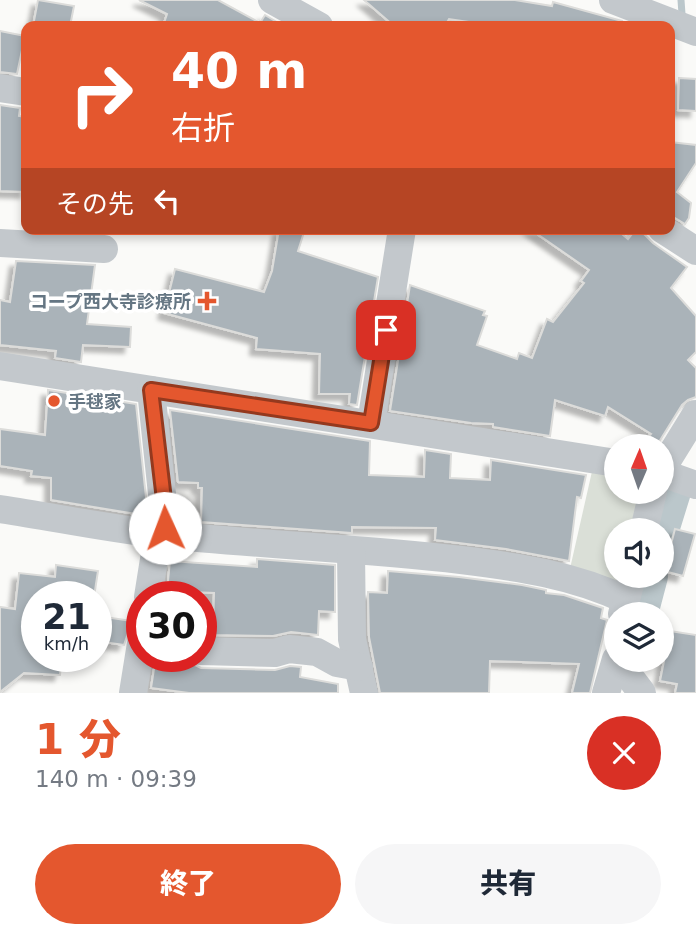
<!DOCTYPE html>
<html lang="ja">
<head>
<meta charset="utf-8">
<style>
	body { margin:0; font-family:"DejaVu Sans","Noto Sans JP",sans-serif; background:#f6f6f7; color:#1f2937; height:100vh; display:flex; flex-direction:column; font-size:26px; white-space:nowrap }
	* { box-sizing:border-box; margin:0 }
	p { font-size:23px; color:#747a83 }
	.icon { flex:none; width:38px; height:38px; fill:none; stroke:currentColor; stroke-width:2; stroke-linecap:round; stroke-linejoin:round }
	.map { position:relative; height:693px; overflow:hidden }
	.drawer { display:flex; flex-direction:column; background:#fff; flex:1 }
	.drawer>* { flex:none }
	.top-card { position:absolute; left:21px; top:21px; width:654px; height:214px; border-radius:14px; box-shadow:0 4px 10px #0003; background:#e4572e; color:#fff; overflow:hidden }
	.needle { width:46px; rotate:2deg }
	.fabs { position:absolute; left:604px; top:434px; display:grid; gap:14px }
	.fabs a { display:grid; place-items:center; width:70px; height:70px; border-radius:50%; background:#fff; box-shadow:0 4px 10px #0003; font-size:35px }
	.speed { position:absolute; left:21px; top:581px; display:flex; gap:14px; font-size:35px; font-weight:700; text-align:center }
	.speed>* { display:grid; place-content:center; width:91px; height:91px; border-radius:50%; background:#fff; box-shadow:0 4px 10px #0003; line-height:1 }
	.speed small { font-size:18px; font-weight:400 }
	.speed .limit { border:10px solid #d22; background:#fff; color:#111 }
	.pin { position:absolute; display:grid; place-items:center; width:60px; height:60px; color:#fff; margin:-30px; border-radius:14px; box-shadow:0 4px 10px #0006 }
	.me { position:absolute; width:77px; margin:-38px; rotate:358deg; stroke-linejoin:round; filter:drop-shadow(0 0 5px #0008) }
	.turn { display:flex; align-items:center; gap:24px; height:147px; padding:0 35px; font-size:32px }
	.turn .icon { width:91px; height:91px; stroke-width:2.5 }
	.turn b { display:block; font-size:49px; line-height:60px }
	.then { display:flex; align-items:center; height:66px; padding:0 35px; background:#0003; gap:14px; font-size:26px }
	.round { display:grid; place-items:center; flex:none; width:74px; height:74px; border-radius:37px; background:#f6f6f7 }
	.overview { display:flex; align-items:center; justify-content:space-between; height:119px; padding:0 35px }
	h1 { font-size:42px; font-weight:800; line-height:52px; color:#e4572e }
	.action { display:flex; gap:14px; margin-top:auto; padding:14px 35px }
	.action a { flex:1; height:80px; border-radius:42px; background:#e4572e; color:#fff; font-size:28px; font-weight:800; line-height:80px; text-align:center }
	.action a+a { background:#f6f6f7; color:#1f2937 }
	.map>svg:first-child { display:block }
	.green { fill:#dadfd7 }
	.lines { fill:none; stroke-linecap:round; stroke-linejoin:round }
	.stream { stroke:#bbc7cb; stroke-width:7 }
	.river { stroke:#bbc7cb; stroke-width:40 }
	.building { fill:#aab3b9; stroke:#dcdcda; stroke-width:2; filter:url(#shadow) }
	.street { stroke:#c3c8cc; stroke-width:28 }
	.route-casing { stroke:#94391e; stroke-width:18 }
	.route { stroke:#e4572e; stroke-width:12 }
	.poi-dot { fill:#e4572e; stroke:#fff; stroke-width:2.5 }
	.labels { text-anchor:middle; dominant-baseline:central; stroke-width:7; stroke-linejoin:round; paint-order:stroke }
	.poi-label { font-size:18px; font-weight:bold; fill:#657683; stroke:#fff; text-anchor:end }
</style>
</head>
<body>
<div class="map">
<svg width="696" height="693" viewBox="0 0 696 693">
	<defs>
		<filter id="shadow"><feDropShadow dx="-6" dy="6" stdDeviation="2" flood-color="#0004"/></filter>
	</defs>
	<rect width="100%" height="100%" fill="#fafaf8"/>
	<path class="green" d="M593,467L616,472V492H646L636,530H616V576H625L621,591L569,573Z"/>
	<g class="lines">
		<path class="stream" d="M681,0L682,14"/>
		<g class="river">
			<path d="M659,530L672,488"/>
			<path d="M638,614L648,576"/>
		</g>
	</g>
	<g class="building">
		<path d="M38,0L74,6L70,26H33Z"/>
		<path d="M139,0H218L260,23L265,15L280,24L277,26H163L167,14Z"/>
		<path d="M364,0H515L552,6L553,2L622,21L621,26H496L449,19L445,26H394Z"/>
		<path d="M0,31L25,36L17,74L0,72Z"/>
		<path d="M679,78L696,79V111L678,110Z"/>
		<path d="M0,105L20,108L19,116L26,117V192L0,191Z"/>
		<path d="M670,142L696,145V163L677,192L691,203L689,218L685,224L670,215Z"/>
		<path d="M279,229H305L298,251L378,277L357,405L349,404L350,394H319L320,354L256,349L257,338L164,313L175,269L264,292L272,271Z"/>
		<path d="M530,229H616L628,239L636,229H639L653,243L687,267L671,288L696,316V352L688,360L696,368V397L688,400L682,405L659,442L649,436L651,434L608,407L605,416L555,400L550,436L493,427V424L471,423L390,411L410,285L485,311L483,315L487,316L477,345L517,359L519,353L532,358L547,319L553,322L584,283L581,281L589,270Z"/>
		<path d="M16,261L95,265L87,324L131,327L130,347L83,345L81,362L55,358L56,351L0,345V300L10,302Z"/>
		<path d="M48,390L136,404L148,516L51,500V478L31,476L32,471L0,466V429L45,435Z"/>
		<path d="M170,410L370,441L369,475L424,477L425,450L451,454L450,478L490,480L491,460L586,475L581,498L577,497L569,561L506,549L435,540L436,528L352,527V533L201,522L202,488H198V483L178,482Z"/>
		<path d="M675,529L695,534L683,576L664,571Z"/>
		<path d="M257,559L335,565V612L319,611L318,635L291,632L273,636L213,635L214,593L167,591L170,561L257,567Z"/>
		<path d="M56,565L98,571L94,597H37V656H62L60,675L24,673L0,692V607L15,609L19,573L55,577Z"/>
		<path d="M388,571L459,577L522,585L546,590V593L564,595L603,608L601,618L607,620L590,693H572L579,664L490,661L489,693H380L369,637L368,592L387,593Z"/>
		<path d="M98,616L132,621L124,645L96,641Z"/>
		<path d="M670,631L696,635V693H675L677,684L660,681Z"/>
		<path d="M156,656H173L172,659L189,662L201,668L275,670L290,666L301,667L300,677L338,684V693H189L151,688Z"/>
	</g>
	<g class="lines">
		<g class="street">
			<path d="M272,0L319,26"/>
			<path d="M613,0L696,32"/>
			<path d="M0,88L26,92"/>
			<path d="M662,229L696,251"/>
			<path d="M0,243L104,249"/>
			<path d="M0,366L616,463"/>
			<path d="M371,423L402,229"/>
			<path d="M662,469L696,414"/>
			<path d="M662,473L696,485"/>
			<path d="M0,509C53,517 105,528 158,534C259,545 360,548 461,560C518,567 574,575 626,600L622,614"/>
			<path d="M644,530L653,492"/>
			<path d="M351,550L352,639L364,693"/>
			<path d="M148,597L158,534L165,528V522L151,390"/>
			<path d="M626,600L632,576"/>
			<path d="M201,651L275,653L289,649L317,652L337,663L359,667"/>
			<path d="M617,660L642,693"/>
			<path d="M133,693L142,637"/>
			<path d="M606,693L616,659"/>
		</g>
	</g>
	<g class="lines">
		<defs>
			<path id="route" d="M165,528V508L151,390L371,423L386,330"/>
		</defs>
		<use href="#route" class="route-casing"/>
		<use href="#route" class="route"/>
	</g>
	<g class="poi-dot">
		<path d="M203.5 290.5h7v7h7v7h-7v7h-7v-7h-7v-7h7z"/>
		<circle cx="54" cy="401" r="7"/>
	</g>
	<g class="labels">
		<g class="poi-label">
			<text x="191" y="301">コープ西大寺診療所</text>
			<text x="68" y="401" text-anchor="start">手毬家</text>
		</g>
	</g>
</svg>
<div class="fabs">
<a><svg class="needle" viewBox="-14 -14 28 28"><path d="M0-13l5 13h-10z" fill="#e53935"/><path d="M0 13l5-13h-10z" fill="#747a83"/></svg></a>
<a><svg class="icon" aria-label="sound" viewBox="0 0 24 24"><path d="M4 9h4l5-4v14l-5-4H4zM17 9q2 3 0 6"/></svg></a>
<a><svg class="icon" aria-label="layers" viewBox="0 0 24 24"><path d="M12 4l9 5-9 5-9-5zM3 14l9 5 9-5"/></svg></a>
</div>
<div class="speed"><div>21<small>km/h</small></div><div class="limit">30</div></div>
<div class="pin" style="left:386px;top:330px;background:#d93025"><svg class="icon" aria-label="arrive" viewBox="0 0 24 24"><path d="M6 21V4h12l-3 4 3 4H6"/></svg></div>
<svg class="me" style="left:165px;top:528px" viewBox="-20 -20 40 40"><circle r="19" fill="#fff"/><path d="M0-13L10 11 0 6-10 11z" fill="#e4572e"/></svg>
<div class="top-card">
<div class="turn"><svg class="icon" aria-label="right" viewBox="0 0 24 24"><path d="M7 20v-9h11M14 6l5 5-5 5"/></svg><div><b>40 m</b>右折</div></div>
<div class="then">その先<svg class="icon" aria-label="left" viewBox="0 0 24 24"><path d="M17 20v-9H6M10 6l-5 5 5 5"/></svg></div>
</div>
</div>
<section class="drawer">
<div class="overview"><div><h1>1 分</h1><p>140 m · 09:39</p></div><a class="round" style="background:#d93025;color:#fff"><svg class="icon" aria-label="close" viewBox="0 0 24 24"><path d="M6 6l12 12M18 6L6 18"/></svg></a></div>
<div class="action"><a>終了</a><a>共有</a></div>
</section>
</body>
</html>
